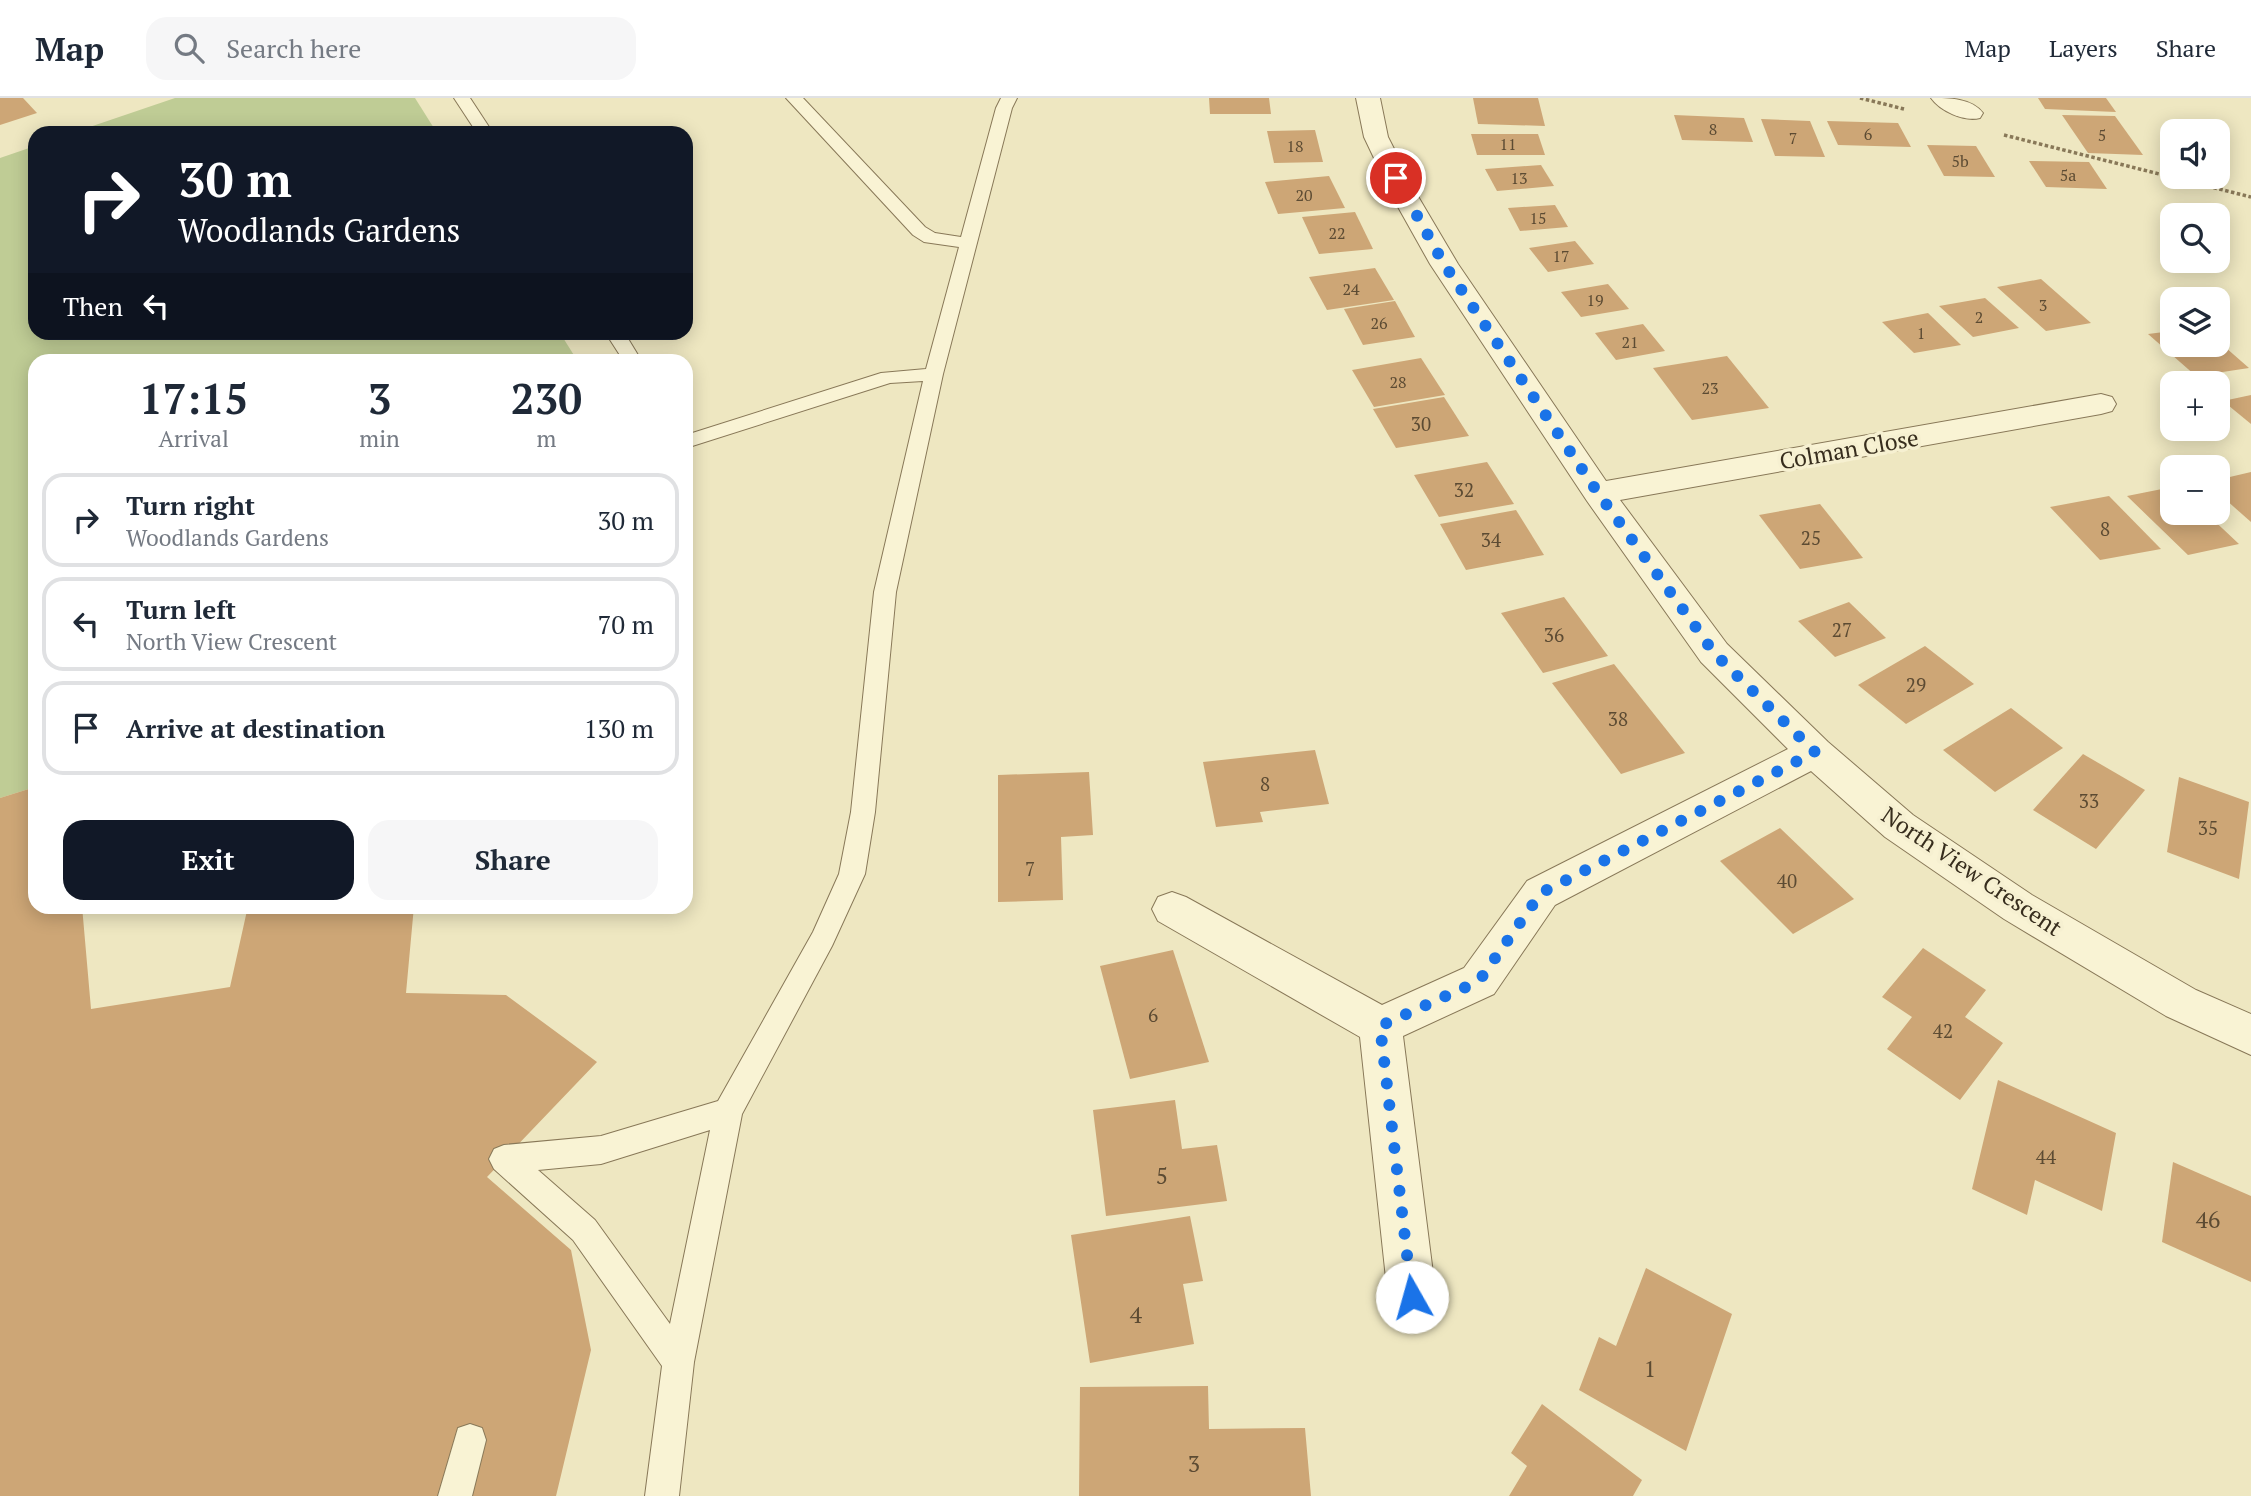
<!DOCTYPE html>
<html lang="en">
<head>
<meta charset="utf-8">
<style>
	body { margin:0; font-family:"PT Serif",serif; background:#f6f6f7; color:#1f2937; height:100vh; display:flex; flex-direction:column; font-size:26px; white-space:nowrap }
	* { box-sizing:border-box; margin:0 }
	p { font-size:23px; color:#747a83 }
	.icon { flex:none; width:38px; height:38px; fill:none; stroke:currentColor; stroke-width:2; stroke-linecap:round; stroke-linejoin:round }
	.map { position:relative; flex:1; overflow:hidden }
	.side { position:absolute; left:28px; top:256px; width:665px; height:560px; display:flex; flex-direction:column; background:#fff; border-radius:21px; box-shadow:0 4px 18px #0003 }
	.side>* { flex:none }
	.top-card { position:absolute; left:28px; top:28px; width:665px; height:214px; border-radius:21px; box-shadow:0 4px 18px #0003; background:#111827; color:#fff; overflow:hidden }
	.controls { position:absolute; left:2160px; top:21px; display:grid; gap:14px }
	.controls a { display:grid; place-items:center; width:70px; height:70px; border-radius:14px; background:#fff; box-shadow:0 4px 18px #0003; font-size:35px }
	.pin { position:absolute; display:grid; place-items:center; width:60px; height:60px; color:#fff; margin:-30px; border:4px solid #fff; border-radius:50%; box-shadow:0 2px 7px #0007 }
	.me { position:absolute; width:77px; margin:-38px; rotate:353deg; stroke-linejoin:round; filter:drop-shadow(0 0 5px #0008) }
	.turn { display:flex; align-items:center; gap:24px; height:147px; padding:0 35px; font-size:32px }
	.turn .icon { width:91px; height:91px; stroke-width:2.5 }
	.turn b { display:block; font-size:49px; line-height:60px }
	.then { display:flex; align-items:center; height:66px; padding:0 35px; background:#0003; gap:14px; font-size:26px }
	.eta { display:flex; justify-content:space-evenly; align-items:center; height:119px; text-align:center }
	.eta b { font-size:42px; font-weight:700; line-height:49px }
	.button { display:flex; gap:14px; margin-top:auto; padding:14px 35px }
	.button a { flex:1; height:80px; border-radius:21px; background:#111827; color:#fff; font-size:28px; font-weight:700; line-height:80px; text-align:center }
	.button a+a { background:#f6f6f7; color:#1f2937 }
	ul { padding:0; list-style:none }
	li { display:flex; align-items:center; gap:21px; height:94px; margin:0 14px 10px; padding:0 21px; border:4px solid #e0e1e3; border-radius:21px }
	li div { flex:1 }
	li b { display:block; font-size:26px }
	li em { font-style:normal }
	header { display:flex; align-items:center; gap:42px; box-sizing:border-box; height:98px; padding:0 35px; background:#fff; border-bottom:2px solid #e0e1e3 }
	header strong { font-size:33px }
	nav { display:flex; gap:38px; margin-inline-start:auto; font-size:24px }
	.search { width:490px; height:63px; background:#f6f6f7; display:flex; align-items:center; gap:18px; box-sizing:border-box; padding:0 24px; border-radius:21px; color:#747a83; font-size:26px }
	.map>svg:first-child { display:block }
	.green { fill:#bfcc95 }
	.building { fill:#cda676 }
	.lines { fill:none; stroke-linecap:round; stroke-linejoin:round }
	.lane-casing { stroke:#887858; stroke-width:2 }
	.street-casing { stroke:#887858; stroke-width:2 }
	.path { stroke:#887858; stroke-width:3.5; stroke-dasharray:3.5 2.5; stroke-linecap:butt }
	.lane { fill:#f9f3d4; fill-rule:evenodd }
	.street { fill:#f9f3d4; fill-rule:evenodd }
	.route { stroke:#1a73e8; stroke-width:12; stroke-dasharray:0 21.6 }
	.labels { text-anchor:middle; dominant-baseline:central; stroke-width:7; stroke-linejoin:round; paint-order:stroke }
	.far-number-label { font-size:16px; fill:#5c4b33 }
	.number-label { font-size:19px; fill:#5c4b33 }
	.street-label { font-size:23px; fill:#372d1d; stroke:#f6f0d1 }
	.near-number-label { font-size:23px; fill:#5c4b33 }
</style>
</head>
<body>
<header>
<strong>Map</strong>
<div class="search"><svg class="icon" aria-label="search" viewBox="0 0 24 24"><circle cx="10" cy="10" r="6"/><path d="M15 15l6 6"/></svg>Search here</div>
<nav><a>Map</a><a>Layers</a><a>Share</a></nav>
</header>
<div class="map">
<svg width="2251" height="1398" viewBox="0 0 2251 1398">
	<rect width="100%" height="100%" fill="#eee7c1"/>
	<g class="green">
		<path d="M175,0H415L437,35H72Z"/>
		<path d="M35,48V234L560,235L577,262H35V689L0,700V60Z"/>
	</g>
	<g class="building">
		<path d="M0,0H23L37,15L0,27Z"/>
		<path d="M1209,0H1269L1271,16H1210Z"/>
		<path d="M1473,0H1538L1545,28L1478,26Z"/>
		<path d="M2038,0H2106L2116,14L2045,11Z"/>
		<path d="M1674,17L1744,20L1753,44L1682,42Z"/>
		<path d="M2062,17L2115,18L2143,57L2088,55Z"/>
		<path d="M1761,21L1810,23L1825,59L1775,58Z"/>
		<path d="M1827,23L1898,25L1911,49L1838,47Z"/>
		<path d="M1315,32L1323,64L1274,65L1267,33Z"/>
		<path d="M1471,36H1538L1545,57H1477Z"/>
		<path d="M1927,47L1976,48L1995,79L1944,78Z"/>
		<path d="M2029,63L2089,64L2107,91L2046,89Z"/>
		<path d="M1541,67L1554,88L1497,93L1485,71Z"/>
		<path d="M1329,78L1345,110L1278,116L1265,84Z"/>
		<path d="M1555,107L1568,129L1520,133L1508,110Z"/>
		<path d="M1355,114L1373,151L1319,156L1302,119Z"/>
		<path d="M1575,143L1594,166L1548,174L1529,150Z"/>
		<path d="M1375,170L1394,202L1327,212L1309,179Z"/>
		<path d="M2041,181L2091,225L2046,233L1997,189Z"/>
		<path d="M1608,186L1629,211L1581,219L1561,194Z"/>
		<path d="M1985,200L2019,230L1973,239L1939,208Z"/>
		<path d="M1395,203L1415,239L1363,247L1344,211Z"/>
		<path d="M1928,215L1961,247L1914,255L1882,224Z"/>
		<path d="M1643,226L1665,253L1616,262L1595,235Z"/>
		<path d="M2172,233V247H2217V242L2249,270L2196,278L2148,236Z"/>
		<path d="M1727,258L1769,310L1692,322L1653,270Z"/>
		<path d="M1421,260L1445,297L1374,309L1352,272Z"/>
		<path d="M2251,297V326L2223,303Z"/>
		<path d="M1444,299L1469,338L1396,350L1373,311Z"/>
		<path d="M1487,364L1514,406L1439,419L1414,377Z"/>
		<path d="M2251,374V424L2217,394V382Z"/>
		<path d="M2172,389V415H2206L2239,446L2188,457L2127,398Z"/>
		<path d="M2109,398L2161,451L2100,462L2050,409Z"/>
		<path d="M1820,406L1863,460L1800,471L1759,417Z"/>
		<path d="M1516,412L1544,457L1466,472L1440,426Z"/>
		<path d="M1564,499L1608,558L1543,575L1501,515Z"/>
		<path d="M1849,504L1886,540L1835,559L1798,523Z"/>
		<path d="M1925,548L1974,586L1906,626L1858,587Z"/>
		<path d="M1614,566L1685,655L1621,676L1552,585Z"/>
		<path d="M2011,610L2063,650L1995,694L1943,652Z"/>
		<path d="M1315,652L1329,706L1260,714L1263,724L1216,729L1203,664Z"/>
		<path d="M2083,656L2145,692L2096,751L2033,712Z"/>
		<path d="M1089,674L1093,737L1061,739L1063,802L998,804V677Z"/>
		<path d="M2179,679L2249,704L2239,781L2167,754Z"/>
		<path d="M35,689V808H82L91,911L230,889L248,808H414L406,895L506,897L597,964L487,1079L571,1152L591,1252L556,1398H0V700Z"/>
		<path d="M1780,730L1854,801L1793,836L1720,763Z"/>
		<path d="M1923,850L1986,892L1965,919L2003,945L1960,1002L1887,951L1912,919L1882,899Z"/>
		<path d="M1173,852L1209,964L1130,981L1100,868Z"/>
		<path d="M1998,982L2116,1035L2102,1113L2035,1082L2027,1117L1972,1091Z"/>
		<path d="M1175,1002L1182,1051L1217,1047L1227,1103L1106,1118L1093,1012Z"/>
		<path d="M2173,1064L2251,1098V1184L2162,1144Z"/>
		<path d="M1190,1118L1203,1183L1183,1186L1194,1246L1090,1265L1071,1137Z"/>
		<path d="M1646,1170L1732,1216L1686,1353L1579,1292L1599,1239L1616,1248Z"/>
		<path d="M1208,1288L1209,1331L1305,1330L1311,1398H1079L1080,1289Z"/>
		<path d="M1542,1306L1642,1382L1633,1398H1509L1527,1368L1511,1355Z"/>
	</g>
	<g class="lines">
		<defs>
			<g id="lane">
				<path d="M454,0H470L493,35H477Z"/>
				<path d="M786,0H803L925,129L935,135L961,139L996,10L1001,0H1017L1012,10L943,276L896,494L875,714L865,776L832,848L742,1016L694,1264L679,1398H645L662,1268L573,1142L494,1071L489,1061L494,1051L504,1047L601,1038L718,1003L813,834L839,776L851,714L874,494L923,283L890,285L686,350V337L881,275L926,271L959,149L924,144L913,137ZM710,1032L670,1226L595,1122L538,1072L601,1066Z"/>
				<path d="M605,234H624L641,262H623Z"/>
				<path d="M470,1326L482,1330L486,1342L472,1398H438L458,1330Z"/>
			</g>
			<g id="street">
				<path d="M1356,0H1380L1388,39L1419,100L1458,166L1606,383L2101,296L2112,299L2116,306L2112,313L2101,316L1620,402L1727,546L1828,644L1913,717L2032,797L2196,892L2251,916V957L2166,918L2004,821L1885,739L1811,673L1555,807L1494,896L1403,938L1436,1199L1429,1216L1412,1223L1395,1216L1388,1199L1360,939L1158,823L1152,811L1158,799L1172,794L1186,799L1382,907L1464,870L1527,783L1788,651L1701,564L1587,403L1430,166L1393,100L1364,39Z"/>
				<path d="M1931,0C1950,0 1971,0 1983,15L1980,20C1964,24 1940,13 1931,0Z"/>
			</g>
		</defs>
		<use href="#lane" class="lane-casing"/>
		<use href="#street" class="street-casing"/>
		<g class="path">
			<path d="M1860,0L1904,11"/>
			<path d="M2004,37L2251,99"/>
		</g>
		<use href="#lane" class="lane"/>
		<use href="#street" class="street"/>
	</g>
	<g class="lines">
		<path class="route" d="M1396,80L1444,166L1598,395L1700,535L1714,555L1815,654L1541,795L1479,883L1380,928L1412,1199"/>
	</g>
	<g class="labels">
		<g class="far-number-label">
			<text x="1713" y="31">8</text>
			<text x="1868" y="36">6</text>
			<text x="2102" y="37">5</text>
			<text x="1793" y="40">7</text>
			<text x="1508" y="46">11</text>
			<text x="1295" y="48">18</text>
			<text x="1960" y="63">5b</text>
			<text x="2068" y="77">5a</text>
			<text x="1519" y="80">13</text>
			<text x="1304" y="97">20</text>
			<text x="1538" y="120">15</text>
			<text x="1337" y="135">22</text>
			<text x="1561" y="158">17</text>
			<text x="1351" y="191">24</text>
			<text x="1595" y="202">19</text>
			<text x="2043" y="207">3</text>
			<text x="1979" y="219">2</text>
			<text x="1379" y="225">26</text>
			<text x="1921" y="235">1</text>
			<text x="1630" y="244">21</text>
			<text x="1398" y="284">28</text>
			<text x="1710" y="290">23</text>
		</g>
		<g class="number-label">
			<text x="1421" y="325">30</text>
			<text x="1464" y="391">32</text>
			<text x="2105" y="430">8</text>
			<text x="1811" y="439">25</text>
			<text x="1491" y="441">34</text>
			<text x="1842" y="531">27</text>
			<text x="1554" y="536">36</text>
			<text x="1916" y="586">29</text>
			<text x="1618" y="620">38</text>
			<text x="1265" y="685">8</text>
			<text x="2089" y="702">33</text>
			<text x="2208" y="729">35</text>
			<text x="1030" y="770">7</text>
			<text x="1787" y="782">40</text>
			<text x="1153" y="916">6</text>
			<text x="1943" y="932">42</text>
			<text x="2046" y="1058">44</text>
		</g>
		<g class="street-label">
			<text transform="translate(1849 351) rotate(-10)">Colman Close</text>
			<text transform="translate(1972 773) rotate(34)">North View Crescent</text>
		</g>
		<g class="near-number-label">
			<text x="1162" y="1077">5</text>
			<text x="2208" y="1121">46</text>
			<text x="1136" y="1216">4</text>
			<text x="1650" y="1270">1</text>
			<text x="1194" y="1365">3</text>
		</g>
	</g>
</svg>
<div class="controls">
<a><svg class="icon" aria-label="sound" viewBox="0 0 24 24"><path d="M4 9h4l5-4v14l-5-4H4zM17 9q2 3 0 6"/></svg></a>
<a><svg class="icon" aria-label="search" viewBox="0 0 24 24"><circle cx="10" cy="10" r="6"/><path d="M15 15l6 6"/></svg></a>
<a><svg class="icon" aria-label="layers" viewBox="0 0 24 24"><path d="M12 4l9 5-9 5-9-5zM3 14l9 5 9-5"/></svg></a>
<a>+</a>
<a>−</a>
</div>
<div class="pin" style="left:1396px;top:80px;background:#d93025"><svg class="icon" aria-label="arrive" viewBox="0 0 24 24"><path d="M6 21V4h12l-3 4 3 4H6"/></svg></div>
<svg class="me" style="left:1412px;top:1199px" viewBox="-20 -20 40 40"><circle r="19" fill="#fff"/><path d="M0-13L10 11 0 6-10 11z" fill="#1a73e8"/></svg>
<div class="top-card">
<div class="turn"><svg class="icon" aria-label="right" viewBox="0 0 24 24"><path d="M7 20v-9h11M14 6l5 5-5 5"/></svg><div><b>30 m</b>Woodlands Gardens</div></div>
<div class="then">Then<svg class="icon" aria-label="left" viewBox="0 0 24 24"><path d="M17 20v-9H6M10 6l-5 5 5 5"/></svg></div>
</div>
<section class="side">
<div class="eta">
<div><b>17:15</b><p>Arrival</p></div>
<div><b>3</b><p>min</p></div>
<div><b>230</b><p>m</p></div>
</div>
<ul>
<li><svg class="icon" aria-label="right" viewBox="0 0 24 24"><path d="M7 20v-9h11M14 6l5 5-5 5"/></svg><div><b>Turn right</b><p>Woodlands Gardens</p></div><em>30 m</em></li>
<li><svg class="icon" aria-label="left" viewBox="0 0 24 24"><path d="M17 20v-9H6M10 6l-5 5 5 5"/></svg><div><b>Turn left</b><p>North View Crescent</p></div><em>70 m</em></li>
<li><svg class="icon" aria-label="arrive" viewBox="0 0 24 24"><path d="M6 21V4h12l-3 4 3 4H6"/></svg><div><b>Arrive at destination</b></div><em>130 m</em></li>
</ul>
<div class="button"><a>Exit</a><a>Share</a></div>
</section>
</div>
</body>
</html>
